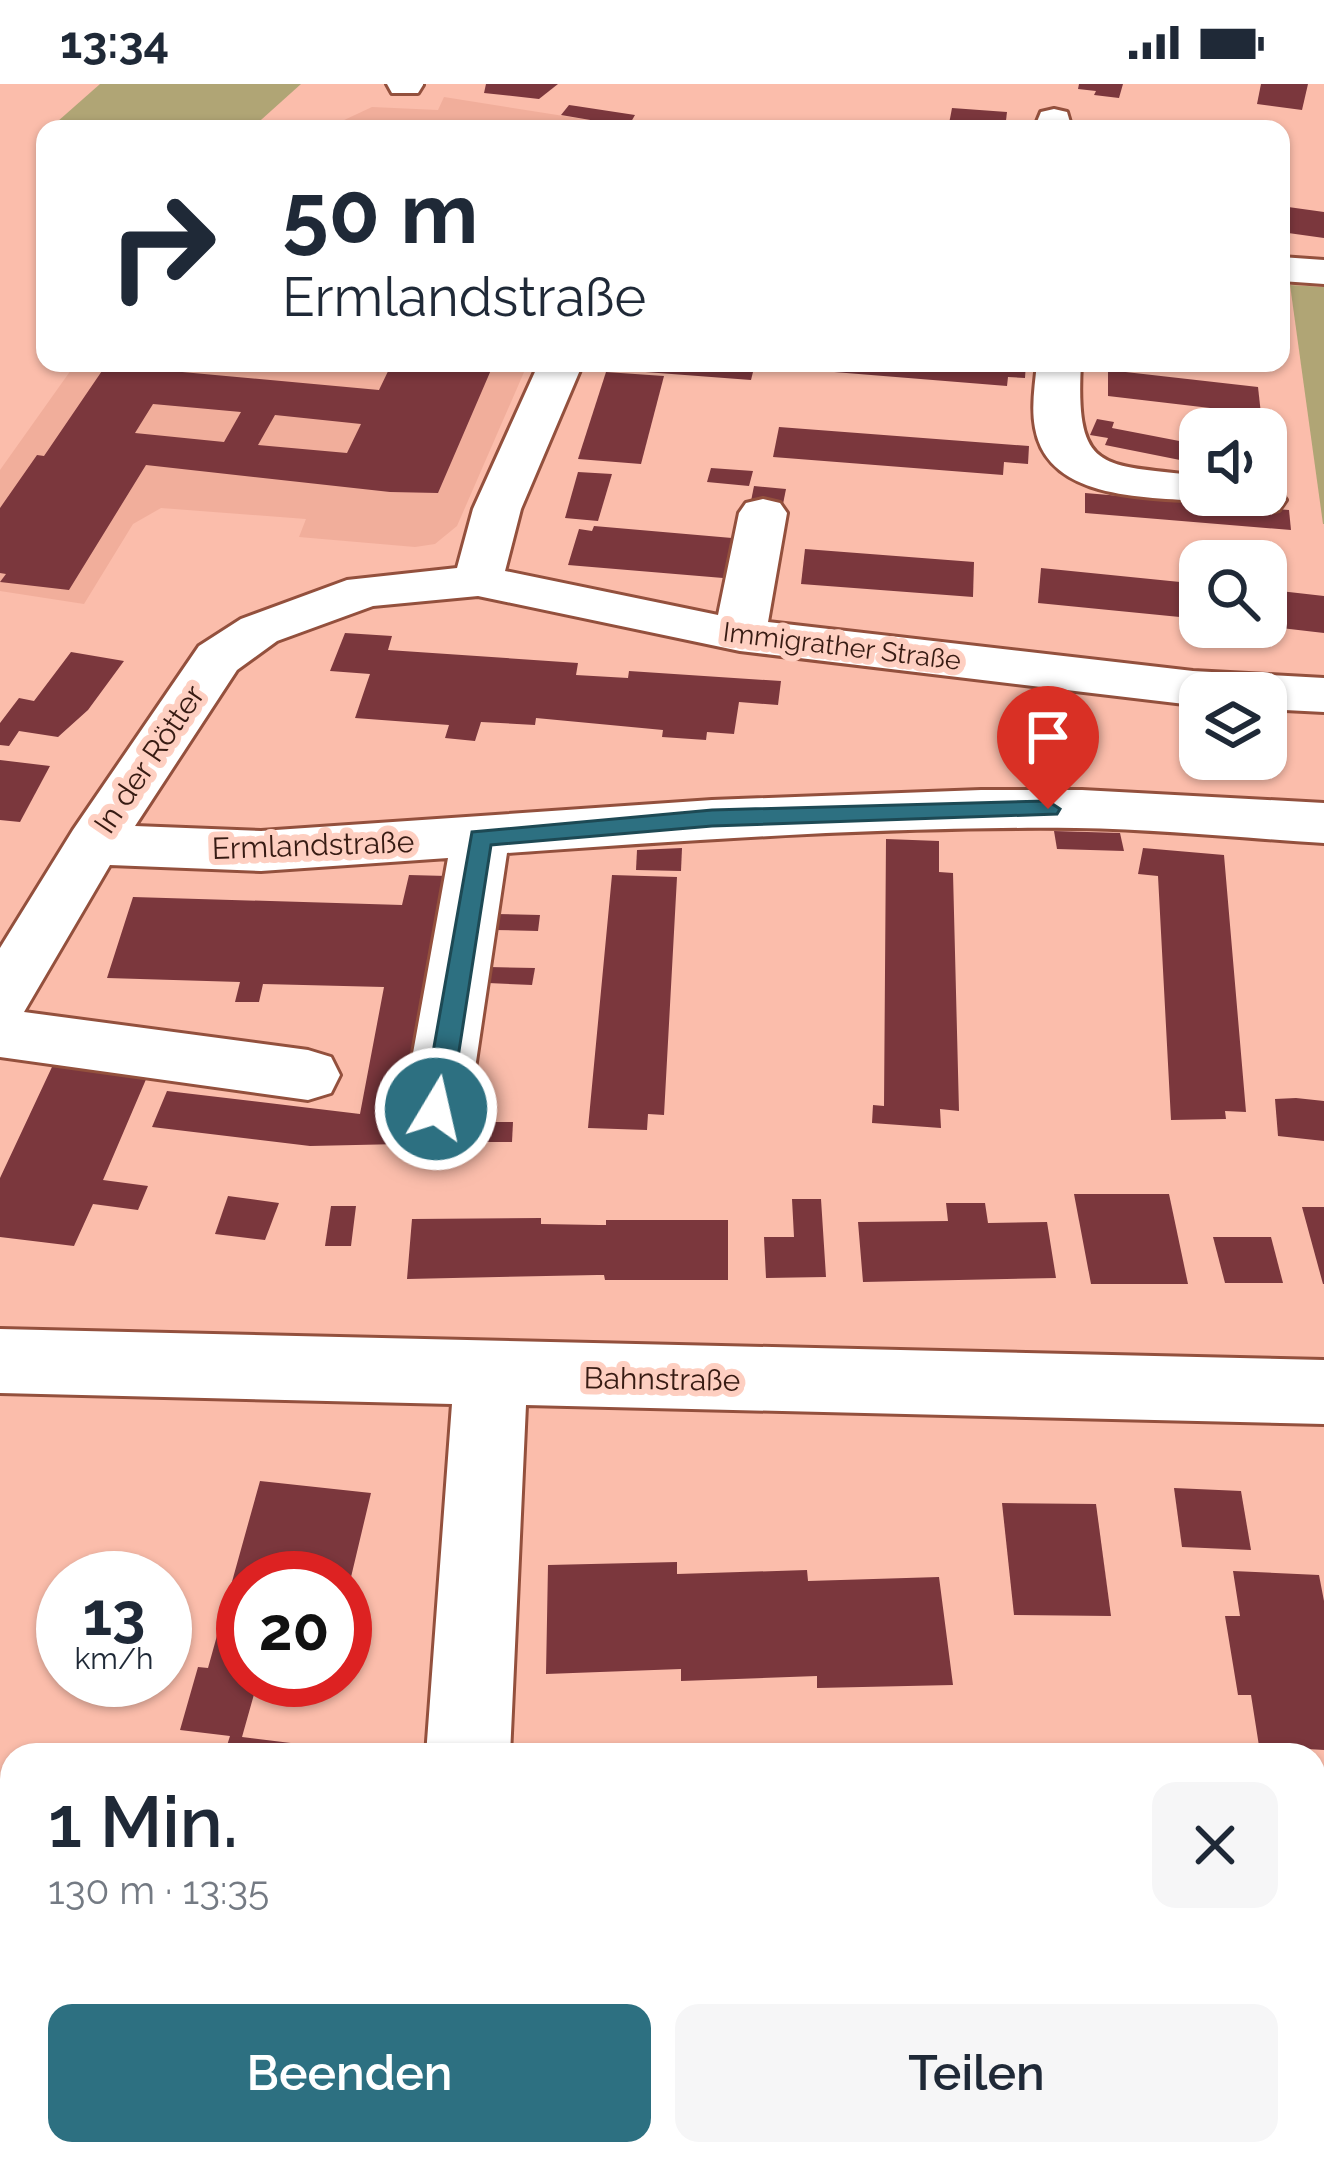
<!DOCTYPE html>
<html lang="de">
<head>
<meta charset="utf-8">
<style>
	body { margin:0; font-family:Raleway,sans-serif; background:#f6f6f7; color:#1f2937; height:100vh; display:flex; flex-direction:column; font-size:45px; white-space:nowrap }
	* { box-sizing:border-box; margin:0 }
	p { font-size:39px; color:#747a83 }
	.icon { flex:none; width:66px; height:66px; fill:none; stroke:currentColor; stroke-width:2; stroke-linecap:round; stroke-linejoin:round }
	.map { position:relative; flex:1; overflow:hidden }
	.sheet { position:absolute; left:0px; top:1659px; width:1326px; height:423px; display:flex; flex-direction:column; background:#fff; border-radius:36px 36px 0 0; box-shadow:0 3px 9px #0004 }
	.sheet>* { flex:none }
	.top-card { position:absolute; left:36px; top:36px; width:1254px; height:252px; border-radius:24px; box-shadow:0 3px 9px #0004; background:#fff; color:#1f2937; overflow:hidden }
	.tools { position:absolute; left:1179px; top:324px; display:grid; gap:24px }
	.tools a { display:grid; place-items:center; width:108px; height:108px; border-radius:24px; background:#fff; box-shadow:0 3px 9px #0004; font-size:60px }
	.speed { position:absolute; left:36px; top:1467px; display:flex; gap:24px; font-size:60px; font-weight:700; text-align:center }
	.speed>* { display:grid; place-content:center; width:156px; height:156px; border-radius:50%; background:#fff; box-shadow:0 3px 9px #0004; line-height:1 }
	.speed small { font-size:30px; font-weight:400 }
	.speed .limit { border:18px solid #d22; background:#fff; color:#111 }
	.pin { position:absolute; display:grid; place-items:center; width:102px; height:102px; color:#fff; margin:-123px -51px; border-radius:50% 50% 50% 0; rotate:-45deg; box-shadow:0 0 12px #0007 }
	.pin .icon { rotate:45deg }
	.me { position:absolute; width:132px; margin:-66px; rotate:9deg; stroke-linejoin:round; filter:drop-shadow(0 0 9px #0008) }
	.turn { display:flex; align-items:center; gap:42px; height:252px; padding:0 48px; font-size:54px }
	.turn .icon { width:156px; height:156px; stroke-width:2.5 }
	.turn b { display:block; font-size:84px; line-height:102px }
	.round { display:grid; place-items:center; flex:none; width:126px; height:126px; border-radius:24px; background:#f6f6f7 }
	.overview { display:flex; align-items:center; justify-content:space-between; height:204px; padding:0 48px }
	h1 { font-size:72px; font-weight:600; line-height:90px }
	.action { display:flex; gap:24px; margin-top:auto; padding:24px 48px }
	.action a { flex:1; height:138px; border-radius:24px; background:#2d7081; color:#fff; font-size:48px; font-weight:600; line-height:138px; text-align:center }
	.action a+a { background:#f6f6f7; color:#1f2937 }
	.status { display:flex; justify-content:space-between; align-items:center; height:84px; padding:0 60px; background:#fff; direction:ltr }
	.status svg { height:33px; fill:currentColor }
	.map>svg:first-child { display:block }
	.built { fill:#f1ae9b }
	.green { fill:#b0a575 }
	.building { fill:#7b373d; fill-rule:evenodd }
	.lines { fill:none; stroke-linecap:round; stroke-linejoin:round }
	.minor-casing { stroke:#93503d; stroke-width:6 }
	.minor { fill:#fff; fill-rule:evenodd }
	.route { fill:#2d7081; stroke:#1d4954; stroke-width:3 }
	.labels { text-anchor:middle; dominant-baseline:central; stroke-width:12; stroke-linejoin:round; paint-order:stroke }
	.far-street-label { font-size:27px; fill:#371b13; stroke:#fecfc1 }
	.street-label { font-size:30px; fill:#371b13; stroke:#fecfc1 }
</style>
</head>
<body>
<div class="status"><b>13:34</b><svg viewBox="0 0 49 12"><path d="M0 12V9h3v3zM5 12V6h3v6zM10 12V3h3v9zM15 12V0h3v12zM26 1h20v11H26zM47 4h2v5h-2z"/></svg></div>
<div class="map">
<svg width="1324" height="2080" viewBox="0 0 1324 2080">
	<rect width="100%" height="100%" fill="#fbbdab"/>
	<g class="built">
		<path d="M444,13L602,38L599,45H325L372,23L438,26Z"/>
		<path d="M76,279H528L457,442L435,460L415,463L299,453L306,435L161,424L133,440L84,520L0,507V386Z"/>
	</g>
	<g class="green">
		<path d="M100,0H301L251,45H49Z"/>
		<path d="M1290,201L1324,203V440H1323Z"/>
	</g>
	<g class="building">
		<path d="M486,0H558L539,15L484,9Z"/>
		<path d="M1079,0H1123L1119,14L1094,11L1096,7L1078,5Z"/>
		<path d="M1261,0H1308L1302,26L1257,20Z"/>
		<path d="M569,21L576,22L635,31L627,45H599L602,38L561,31Z"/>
		<path d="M952,24L1007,28L1005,45H948Z"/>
		<path d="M364,37L423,41L432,39V45H359Z"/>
		<path d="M1281,122L1324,128V154L1281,148Z"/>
		<path d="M392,279H494L438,409L390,408L146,381L69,506L0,498L6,490L0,489V424L37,371L44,372L106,281L379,306ZM153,320L241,328L224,358L135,349ZM275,331L361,340L347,369L258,361Z"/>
		<path d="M634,279H738L755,280L751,296L632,287Z"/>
		<path d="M799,279H1026L1025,294L1008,293L1007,302L797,285Z"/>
		<path d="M1108,286L1258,303L1261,330L1108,312Z"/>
		<path d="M606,288L664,292L641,380L578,375Z"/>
		<path d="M1097,335L1114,338L1112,344L1200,361V380L1105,361L1108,354L1090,351Z"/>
		<path d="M779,343L1029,362L1028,380L1004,378L1003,391L773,373Z"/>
		<path d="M711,384L753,387L749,402L707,398Z"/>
		<path d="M578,388L612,390L598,437L565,434Z"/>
		<path d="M754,402L786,405L782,425L750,422Z"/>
		<path d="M1085,409L1289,426L1291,446L1085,429Z"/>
		<path d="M594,442L732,454L731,458L743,459L735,495L568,481L579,445L592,447Z"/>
		<path d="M805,465L974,478L973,513L801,500Z"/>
		<path d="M1041,484L1200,500V535L1038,519Z"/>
		<path d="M1280,507L1324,512V549L1281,544Z"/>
		<path d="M345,549L392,552L388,566L578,579L576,591L628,594L629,587L781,597L778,621L739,618L734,650L707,648L706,656L662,653L663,646L536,634L535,641L481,638L475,657L445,654L449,641L355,634L370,590L330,587Z"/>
		<path d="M71,568L124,577L88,626L58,653L19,647L9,662L0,661V639L19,614L34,617Z"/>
		<path d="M0,676L50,682L20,738L0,736Z"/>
		<path d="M1054,747L1120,749L1124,767L1057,765Z"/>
		<path d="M886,755L939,757V788L953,789L959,1027L940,1025L941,1044L872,1039L873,1021L884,1022Z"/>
		<path d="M682,764L681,787L636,786L637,766Z"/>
		<path d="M1143,764L1224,771L1246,1028L1225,1027L1226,1035L1171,1036L1158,792L1138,790Z"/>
		<path d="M409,791L447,792L401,1060L310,1062L152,1043L167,1007L360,1030L384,903L263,900L259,918H235L240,898L107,894L133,813L402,821Z"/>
		<path d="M612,791L677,793L664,1031L648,1030L647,1046L588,1044Z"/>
		<path d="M496,830L540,831L538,847L494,846Z"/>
		<path d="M489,883L535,884L532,901L488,899Z"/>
		<path d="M59,968L153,979L103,1096L148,1102L138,1126L93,1120L74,1162L0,1153V1094Z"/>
		<path d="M1296,1014L1324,1017V1057L1278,1052L1275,1015Z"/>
		<path d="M467,1038H513L512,1058H465Z"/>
		<path d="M1074,1110H1169L1188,1200H1091Z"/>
		<path d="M228,1112L279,1119L265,1156L215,1150Z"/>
		<path d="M792,1115H821L826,1193L766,1194L764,1153H794Z"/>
		<path d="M946,1119H985L988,1139L1047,1138L1056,1194L863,1198L858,1138L948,1137Z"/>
		<path d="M331,1122H356L351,1162H325Z"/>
		<path d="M1302,1123H1324V1200H1323Z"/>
		<path d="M541,1134V1140L599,1141H606V1136H728V1196H605L604,1191H597L407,1195L412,1135Z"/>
		<path d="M1213,1153H1271L1283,1199H1225Z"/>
		<path d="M260,1397L371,1409L347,1510L345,1494H243V1596H258L242,1653L348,1666L347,1671H224L230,1652L180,1646L198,1583L208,1584Z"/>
		<path d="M1174,1404L1241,1407L1251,1466L1182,1463Z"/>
		<path d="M1002,1419L1096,1420L1111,1532L1014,1531Z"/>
		<path d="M677,1478V1490L807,1486L808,1497L939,1493L953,1601L817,1604V1592L681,1597V1585L546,1590L548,1481Z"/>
		<path d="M1233,1487L1319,1491L1324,1517V1666L1259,1662L1251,1611H1238L1225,1532H1240Z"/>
		<rect x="1314" y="1702" width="10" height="72"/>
		<path d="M1324,1818V1868H1322L1314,1819Z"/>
		<path d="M173,2070H306L304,2080H170Z"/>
	</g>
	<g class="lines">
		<defs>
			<g id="minor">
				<path d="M387,0H423V1L418,9H392Z"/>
				<path d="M1054,25L1067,28L1072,45H1034L1041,28Z"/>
				<path d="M1281,173L1324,176V200L1281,197Z"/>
				<path d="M539,279H583L521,425L505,487L718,531L739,429L746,419L763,415L780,419L787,429L768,538L1193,587L1324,594V628L1266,625V609H1200V621H1193L740,567L478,512L373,522L277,557L237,586L135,742L261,747L712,716L981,706H1082L1324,719V759C1242,754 1159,745 1076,744C886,742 696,756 507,769L469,1025L459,1043L436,1051L413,1043L403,1025L448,774L261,787L110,781L24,928L308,966L331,973L340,991L331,1009L308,1016L0,973V864L73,746L199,562L241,535L347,496L457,484L473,425Z"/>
				<path d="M1037,279H1081C1075,390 1101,380 1200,392V411H1266V403L1279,406L1286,416L1279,426C1252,433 1232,421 1208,418C1153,412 1048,419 1035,344C1031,323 1035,300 1037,279Z"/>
				<path d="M0,1245L1324,1276V1340L526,1321L510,1671H426L452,1320L0,1309Z"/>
				<path d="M397,2070H493L492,2080H396Z"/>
			</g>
		</defs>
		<use href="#minor" class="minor-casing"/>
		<use href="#minor" class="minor"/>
	</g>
	<path class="route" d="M1048,717L1060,725L1057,730L712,742L491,761L450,1025L436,1036L423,1025L472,748L712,726Z"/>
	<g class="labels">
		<g class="far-street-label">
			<text transform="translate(842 562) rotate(7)">Immigrather Straße</text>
		</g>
		<g class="street-label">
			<text transform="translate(149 675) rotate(-56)">In der Rötter</text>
			<text transform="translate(313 761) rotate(-2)">Ermlandstraße</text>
			<text transform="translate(662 1295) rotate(1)">Bahnstraße</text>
		</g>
	</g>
</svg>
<div class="tools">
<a><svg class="icon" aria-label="sound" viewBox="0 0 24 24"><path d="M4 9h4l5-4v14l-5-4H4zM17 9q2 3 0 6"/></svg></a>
<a><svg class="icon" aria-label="search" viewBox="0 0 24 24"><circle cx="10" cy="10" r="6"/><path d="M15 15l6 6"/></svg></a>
<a><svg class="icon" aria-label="layers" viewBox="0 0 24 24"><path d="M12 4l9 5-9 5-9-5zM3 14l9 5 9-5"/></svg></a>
</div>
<div class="speed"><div>13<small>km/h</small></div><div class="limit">20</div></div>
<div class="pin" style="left:1048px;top:725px;background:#d93025"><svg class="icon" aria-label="arrive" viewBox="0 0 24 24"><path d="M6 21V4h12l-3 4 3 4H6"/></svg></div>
<svg class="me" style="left:436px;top:1025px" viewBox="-20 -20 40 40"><circle r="17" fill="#2d7081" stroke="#fff" stroke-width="3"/><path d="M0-11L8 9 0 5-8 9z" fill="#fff"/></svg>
<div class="top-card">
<div class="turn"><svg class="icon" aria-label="right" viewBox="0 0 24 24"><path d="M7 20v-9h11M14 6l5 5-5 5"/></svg><div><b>50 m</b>Ermlandstraße</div></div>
</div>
<section class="sheet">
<div class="overview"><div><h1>1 Min.</h1><p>130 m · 13:35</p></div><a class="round"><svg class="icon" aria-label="close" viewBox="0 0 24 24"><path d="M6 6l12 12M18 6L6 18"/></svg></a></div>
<div class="action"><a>Beenden</a><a>Teilen</a></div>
</section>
</div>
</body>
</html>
